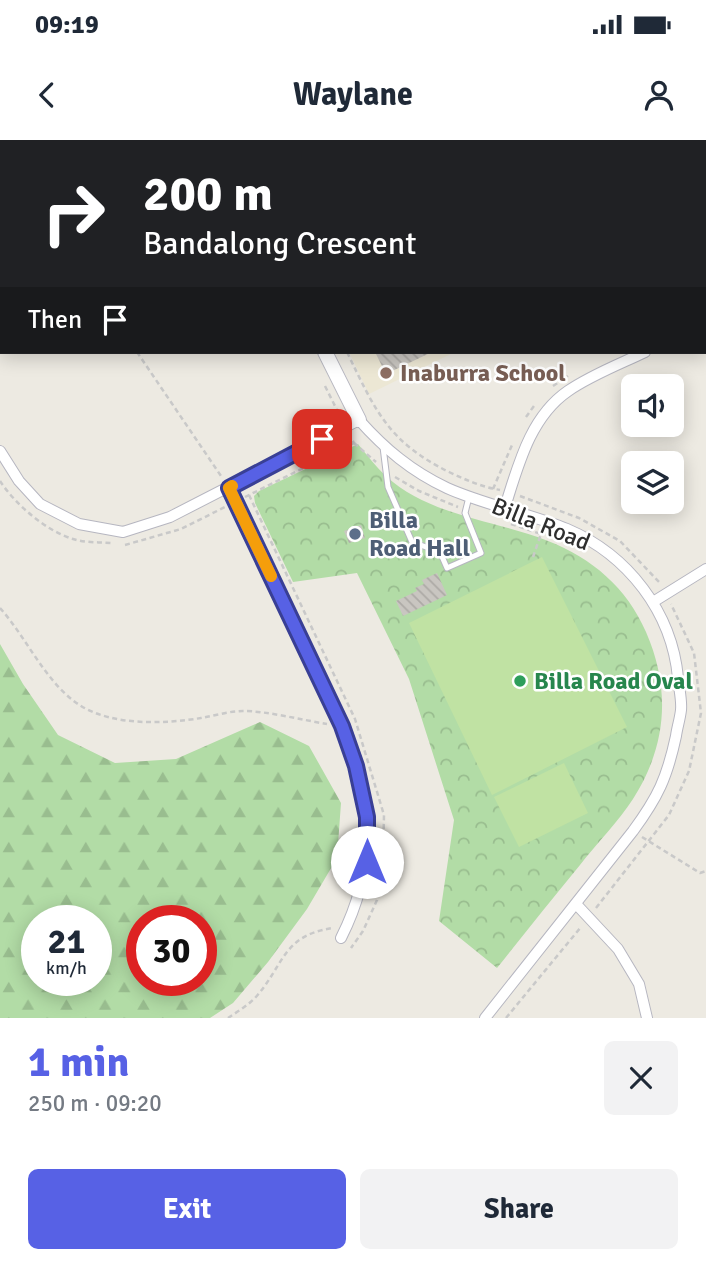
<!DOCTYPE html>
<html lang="en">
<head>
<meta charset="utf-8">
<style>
	body { margin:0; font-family:Signika,sans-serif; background:#f2f2f3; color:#1f2937; height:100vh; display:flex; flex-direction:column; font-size:26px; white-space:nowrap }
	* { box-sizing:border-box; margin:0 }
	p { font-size:23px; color:#747a83 }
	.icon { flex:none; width:38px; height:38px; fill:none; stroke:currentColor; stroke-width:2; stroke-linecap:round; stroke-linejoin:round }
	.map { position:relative; height:878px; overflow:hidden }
	.side { display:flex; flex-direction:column; background:#fff; flex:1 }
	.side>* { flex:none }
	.banner { position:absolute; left:0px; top:0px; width:707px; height:214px; box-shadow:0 4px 18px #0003; background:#202124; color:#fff; overflow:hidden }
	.tools { position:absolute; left:621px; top:234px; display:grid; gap:14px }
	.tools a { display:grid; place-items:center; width:63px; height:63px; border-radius:10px; background:#fff; box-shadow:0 4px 18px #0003; font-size:35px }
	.speed { position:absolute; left:21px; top:765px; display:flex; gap:14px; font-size:35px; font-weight:700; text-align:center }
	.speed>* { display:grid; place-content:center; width:91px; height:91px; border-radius:50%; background:#fff; box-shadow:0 4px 18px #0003; line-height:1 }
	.speed small { font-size:18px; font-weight:400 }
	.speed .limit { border:10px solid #d22; background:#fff; color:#111 }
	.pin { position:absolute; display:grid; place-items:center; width:60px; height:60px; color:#fff; margin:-30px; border-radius:14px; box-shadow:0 4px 10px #0006 }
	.me { position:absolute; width:77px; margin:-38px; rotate:0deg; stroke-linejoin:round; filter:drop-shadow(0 0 5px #0008) }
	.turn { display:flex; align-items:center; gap:24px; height:147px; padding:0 28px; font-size:32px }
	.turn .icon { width:91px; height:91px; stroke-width:2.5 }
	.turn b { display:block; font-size:49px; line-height:60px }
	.then { display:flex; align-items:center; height:66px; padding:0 28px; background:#0003; gap:14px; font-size:26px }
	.round { display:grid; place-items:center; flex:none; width:74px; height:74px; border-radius:10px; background:#f2f2f3 }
	.head { display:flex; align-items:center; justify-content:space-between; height:119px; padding:0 28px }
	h1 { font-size:42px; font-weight:700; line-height:52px; color:#5761e5 }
	.cta { display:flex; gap:14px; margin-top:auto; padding:14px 28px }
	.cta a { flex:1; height:80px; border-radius:10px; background:#5761e5; color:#fff; font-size:28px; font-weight:700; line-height:80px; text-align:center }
	.cta a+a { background:#f2f2f3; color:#1f2937 }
	.status { display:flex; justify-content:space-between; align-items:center; height:49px; padding:0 35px; background:#fff; direction:ltr }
	.status svg { height:19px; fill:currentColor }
	header { display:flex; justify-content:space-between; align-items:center; height:91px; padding:0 28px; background:#fff; font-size:32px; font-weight:700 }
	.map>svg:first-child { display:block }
	.education { fill:#ece7d4 }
	.forest { fill:url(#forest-firs); fill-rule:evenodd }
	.park { fill:url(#park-crowns) }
	.pitch { fill:#c0e2a3 }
	.building { fill:url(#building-back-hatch) }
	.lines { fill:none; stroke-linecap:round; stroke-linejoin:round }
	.service-casing { stroke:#b6b6c0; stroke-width:7 }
	.minor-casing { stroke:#b6b6c0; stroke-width:12 }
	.tertiary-casing { stroke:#b6b6c0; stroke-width:16 }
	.path { stroke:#c9c9c9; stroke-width:2.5; stroke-dasharray:5 3.5; stroke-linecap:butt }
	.service { stroke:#fff; stroke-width:5 }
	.minor { stroke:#fff; stroke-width:10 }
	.tertiary { stroke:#fff; stroke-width:14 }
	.route-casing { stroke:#393f95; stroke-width:18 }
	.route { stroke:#5761e5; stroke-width:12 }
	.slow { stroke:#f59e0b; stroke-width:12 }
	.education-dot { fill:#8d6e63; stroke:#fff; stroke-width:2.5 }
	.service-dot { fill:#5c6f8a; stroke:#fff; stroke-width:2.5 }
	.leisure-dot { fill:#2e9e5b; stroke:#fff; stroke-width:2.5 }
	.labels { text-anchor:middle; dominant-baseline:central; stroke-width:5; stroke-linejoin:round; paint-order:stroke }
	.education-label { font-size:24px; font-weight:bold; fill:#785e54; stroke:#fff; text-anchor:start }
	.service-label { font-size:24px; font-weight:bold; fill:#4e5e75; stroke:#fff; text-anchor:start }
	.street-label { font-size:24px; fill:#2e2e2e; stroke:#fff }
	.leisure-label { font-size:24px; font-weight:bold; fill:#27864d; stroke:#fff; text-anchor:start }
</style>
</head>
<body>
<div class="status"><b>09:19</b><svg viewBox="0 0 49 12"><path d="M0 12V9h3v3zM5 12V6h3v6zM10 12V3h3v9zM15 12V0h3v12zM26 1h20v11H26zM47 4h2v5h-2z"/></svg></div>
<header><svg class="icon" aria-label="back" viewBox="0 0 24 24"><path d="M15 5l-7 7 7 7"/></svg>Waylane<svg class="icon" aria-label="person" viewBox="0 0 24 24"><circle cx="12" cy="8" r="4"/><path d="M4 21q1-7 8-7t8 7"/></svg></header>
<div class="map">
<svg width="706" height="878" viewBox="0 0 706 878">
	<defs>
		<pattern id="forest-firs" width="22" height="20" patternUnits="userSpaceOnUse" patternTransform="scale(1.75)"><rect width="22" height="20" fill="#b2dca6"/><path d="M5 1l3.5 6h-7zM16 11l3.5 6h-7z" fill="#99bd8f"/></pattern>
		<pattern id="park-crowns" width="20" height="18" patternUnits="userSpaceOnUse" patternTransform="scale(1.75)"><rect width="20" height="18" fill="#b2dca6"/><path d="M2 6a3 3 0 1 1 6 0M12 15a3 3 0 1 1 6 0" fill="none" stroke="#99bd8f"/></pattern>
		<pattern id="building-back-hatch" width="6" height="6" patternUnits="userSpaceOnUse" patternTransform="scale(1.75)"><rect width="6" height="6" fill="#c9c6c1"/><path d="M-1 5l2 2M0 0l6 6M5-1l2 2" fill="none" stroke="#adaaa6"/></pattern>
	</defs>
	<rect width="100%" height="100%" fill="#edeae2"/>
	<g class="education">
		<path d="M267,0H646L648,2H263Z"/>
		<path d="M349,212H455L369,254Z"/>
	</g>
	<path class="forest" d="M0,504L23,544L58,595L115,623L176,619L260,582L309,606L341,663L337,718L307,769L268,822L233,863L210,878H0ZM37,780H96V840H37ZM142,780H201V840H142Z"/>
	<path class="park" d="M358,304C367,315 376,327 386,336C429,376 495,380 548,401C592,418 627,448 646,492C671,549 667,606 633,659C618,682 597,703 580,725C552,759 524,794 497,828L439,781L454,680L409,539L357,433L293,442L255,363L254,356L259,351Z"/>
	<g class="pitch">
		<path d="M542,417L627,587L492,655L409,483Z"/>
		<path d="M564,623L588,673L519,707L494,657Z"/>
	</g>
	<g class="building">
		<path d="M375,212H432L386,234Z"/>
		<path d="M361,385L365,398L349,403L344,391Z"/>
		<path d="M437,433L447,455L403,476L396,461L417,451L415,448L424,444L422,440Z"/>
	</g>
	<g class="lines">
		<defs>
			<path id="service" d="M383,307L388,347L412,402L440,412L447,428L481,413L465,373L469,357"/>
			<g id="minor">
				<path d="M34,0L35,2"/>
				<path d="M669,0L671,2"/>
				<path d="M244,2L247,0"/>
				<path d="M705,3H706"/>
				<path d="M705,55L706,56"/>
				<path d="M705,152L706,150"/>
				<path d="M0,311L19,341L40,364L79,384L123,392L170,377L359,280C385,309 411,331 447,348C485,365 528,373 567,389C628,415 672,472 678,538C679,549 682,560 681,570C680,579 677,588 676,596C667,638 658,657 633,691L485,878"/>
				<path d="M229,348L342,586C369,664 380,721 341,798"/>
				<path d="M505,367C518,326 530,277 568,251C591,235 620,224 645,212"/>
				<path d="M653,462L706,429"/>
				<path d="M576,764L618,809L639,844L647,878"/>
			</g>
			<g id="tertiary">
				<path d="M223,0V2"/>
				<path d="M325,212L359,280"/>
			</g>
		</defs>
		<use href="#service" class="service-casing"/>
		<use href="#minor" class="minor-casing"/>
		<use href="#tertiary" class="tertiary-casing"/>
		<g class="path">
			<path d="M201,0L202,2"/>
			<path d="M651,0L652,2"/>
			<path d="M267,2L270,0"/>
			<path d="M137,212L221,336"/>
			<path d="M347,212C375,270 388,302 449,332C466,340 482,347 500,350"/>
			<path d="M325,246L341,278"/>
			<path d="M553,246L568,236"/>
			<path d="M526,277L534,266"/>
			<path d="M354,303L376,322"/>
			<path d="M395,337L419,351L458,367"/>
			<path d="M0,341C15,364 46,391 73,399C85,403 99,402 112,403"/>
			<path d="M493,349L512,305"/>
			<path d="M249,355L355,579L384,675L383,722L377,760L363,791L351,808"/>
			<path d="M520,356L579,378L620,401L660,443"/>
			<path d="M245,357L354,303L350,296"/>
			<path d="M511,384L541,394L533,417"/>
			<path d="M125,405L181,389L227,366"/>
			<path d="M0,468C27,498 46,544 81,566C114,586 164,584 201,578C214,576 229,571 243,571C267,571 302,580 327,584"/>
			<path d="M642,697L700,733L706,731"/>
			<path d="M596,768L669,675L689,631L701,573L694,513L671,464"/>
			<path d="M228,878C237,872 247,866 255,858C284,826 282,795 333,788"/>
			<path d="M506,878L581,787"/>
		</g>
		<use href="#service" class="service"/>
		<use href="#minor" class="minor"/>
		<use href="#tertiary" class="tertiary"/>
	</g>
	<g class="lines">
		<defs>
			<path id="route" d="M322,299L229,348L342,586L356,626L367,677V722"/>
		</defs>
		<use href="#route" class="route-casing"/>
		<use href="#route" class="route"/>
		<path class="slow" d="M232,346L229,348L271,436"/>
	</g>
	<circle class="education-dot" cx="386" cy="233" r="7"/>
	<circle class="service-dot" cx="355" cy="394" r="7"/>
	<circle class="leisure-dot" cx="520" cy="541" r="7"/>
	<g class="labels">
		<g class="education-label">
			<text x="400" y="233">Inaburra School</text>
		</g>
		<g class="service-label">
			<text x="369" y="380">Billa<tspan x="369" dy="28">Road Hall</tspan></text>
		</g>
		<g class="street-label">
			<text transform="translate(541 384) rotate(22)">Billa Road</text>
		</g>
		<g class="leisure-label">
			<text x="534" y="541">Billa Road Oval</text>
		</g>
	</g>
</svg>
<div class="tools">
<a><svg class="icon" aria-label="sound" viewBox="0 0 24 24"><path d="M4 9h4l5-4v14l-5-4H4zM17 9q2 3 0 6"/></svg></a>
<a><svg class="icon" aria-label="layers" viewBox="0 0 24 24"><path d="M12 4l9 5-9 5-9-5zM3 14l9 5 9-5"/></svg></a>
</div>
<div class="speed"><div>21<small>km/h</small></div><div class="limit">30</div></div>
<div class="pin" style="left:322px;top:299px;background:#d93025"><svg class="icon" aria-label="arrive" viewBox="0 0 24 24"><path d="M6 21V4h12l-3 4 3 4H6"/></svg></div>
<svg class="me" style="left:367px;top:722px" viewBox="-20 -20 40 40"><circle r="19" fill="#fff"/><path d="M0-13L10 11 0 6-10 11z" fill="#5761e5"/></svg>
<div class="banner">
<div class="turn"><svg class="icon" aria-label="right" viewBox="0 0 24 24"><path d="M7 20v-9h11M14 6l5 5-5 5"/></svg><div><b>200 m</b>Bandalong Crescent</div></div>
<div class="then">Then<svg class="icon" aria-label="arrive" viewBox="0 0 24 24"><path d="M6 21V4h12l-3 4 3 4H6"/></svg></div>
</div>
</div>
<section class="side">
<div class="head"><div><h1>1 min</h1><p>250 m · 09:20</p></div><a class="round"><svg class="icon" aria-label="close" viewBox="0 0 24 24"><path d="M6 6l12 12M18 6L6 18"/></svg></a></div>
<div class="cta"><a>Exit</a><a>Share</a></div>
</section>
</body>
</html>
